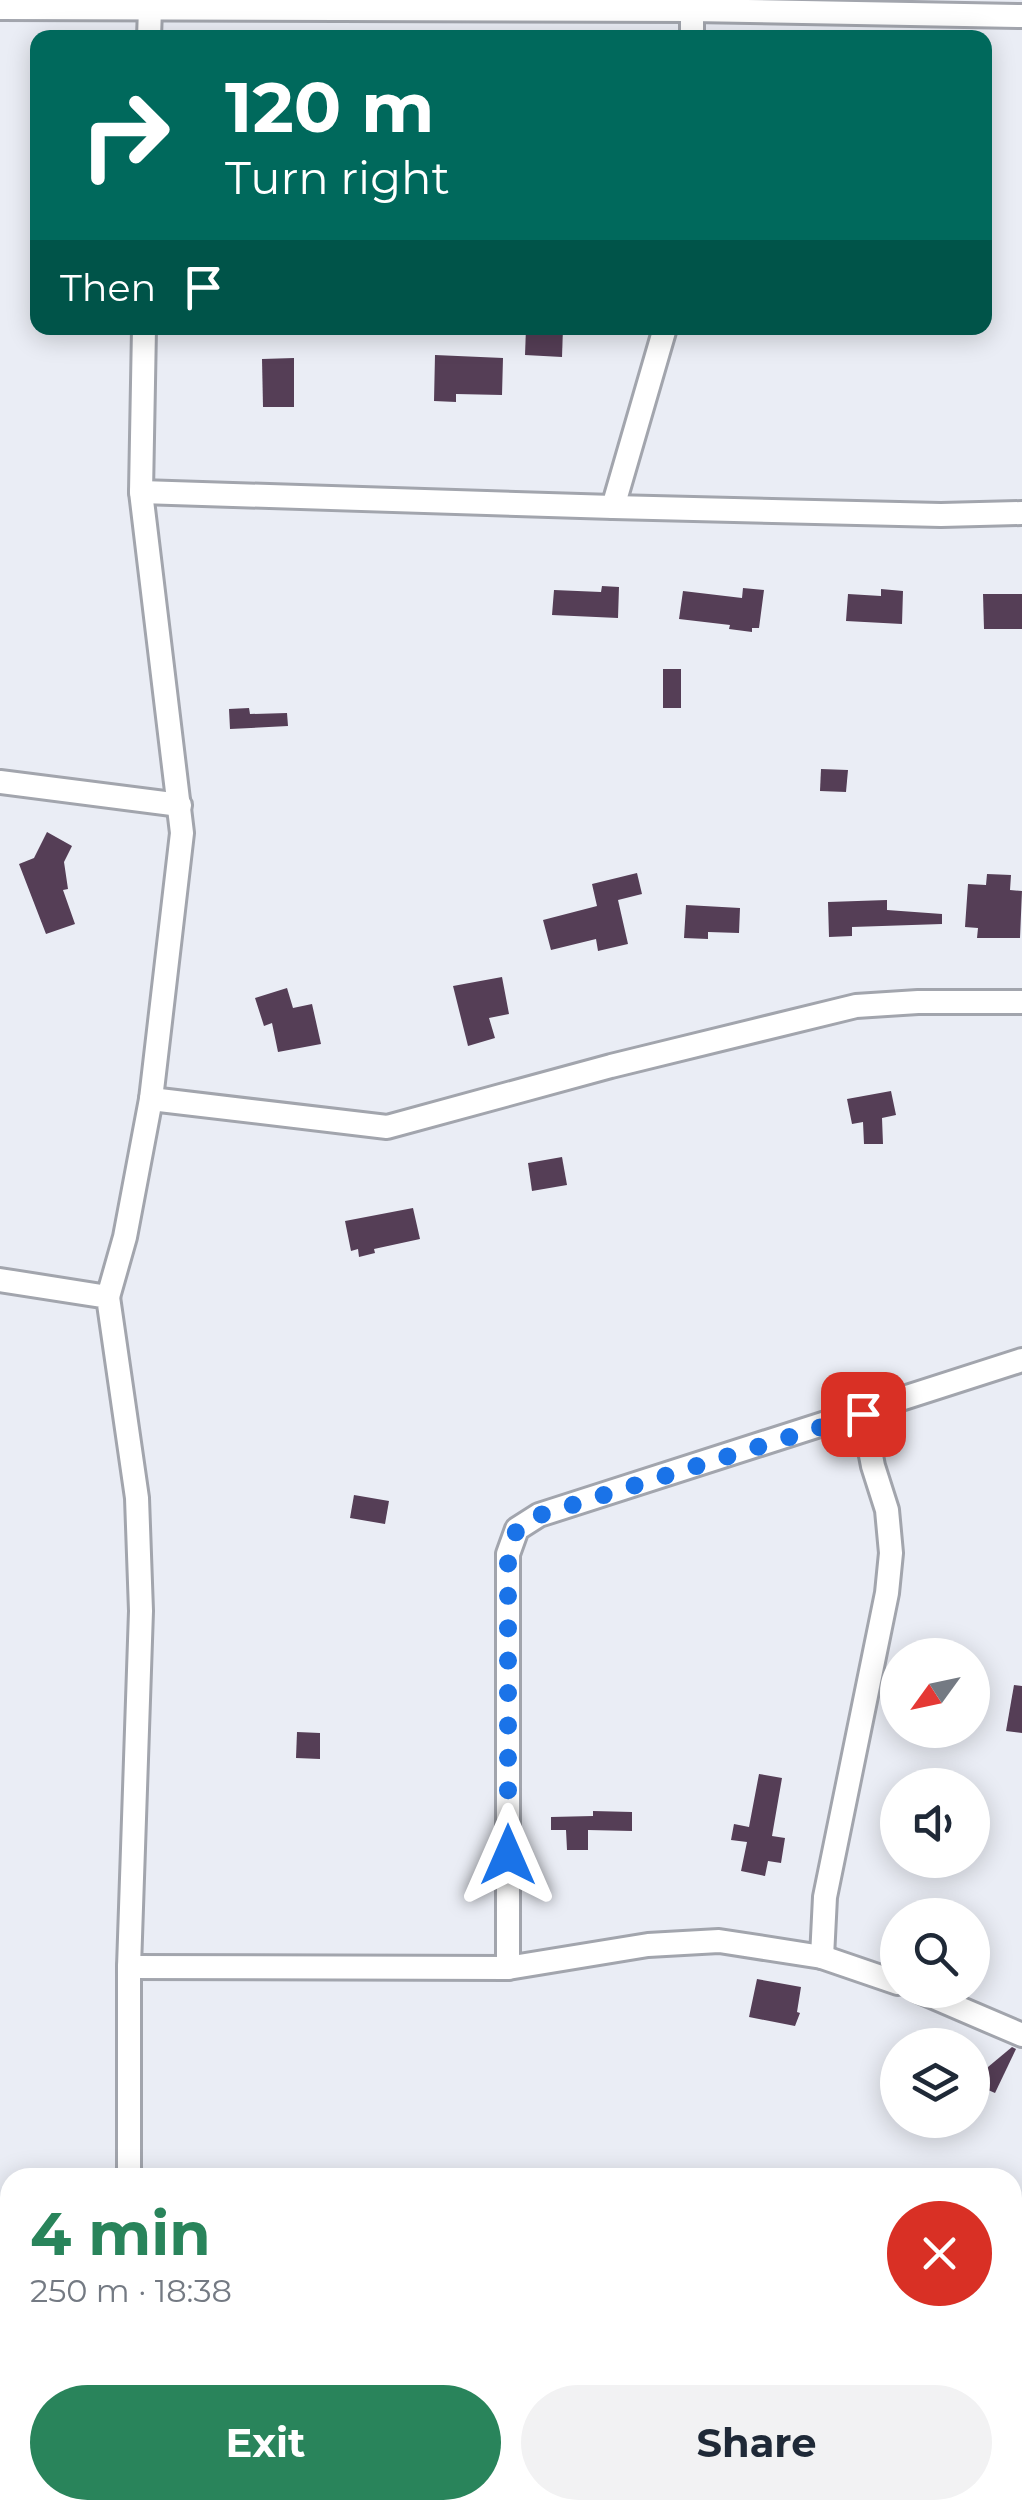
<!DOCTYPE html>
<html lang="en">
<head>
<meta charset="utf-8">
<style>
	body { margin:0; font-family:Montserrat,sans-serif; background:#f2f2f3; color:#1f2937; height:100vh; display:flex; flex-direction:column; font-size:38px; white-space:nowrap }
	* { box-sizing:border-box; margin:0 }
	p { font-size:32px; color:#747a83 }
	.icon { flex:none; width:55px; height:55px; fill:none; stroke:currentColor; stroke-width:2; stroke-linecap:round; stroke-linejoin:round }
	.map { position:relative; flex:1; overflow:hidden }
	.side { position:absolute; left:0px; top:2168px; width:1022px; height:352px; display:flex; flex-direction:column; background:#fff; border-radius:30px 30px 0 0; box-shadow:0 5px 25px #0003 }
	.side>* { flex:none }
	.hud { position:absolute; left:30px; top:30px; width:962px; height:305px; border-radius:20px; box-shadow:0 5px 25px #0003; background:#00695c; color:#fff; overflow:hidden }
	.needle { width:65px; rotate:237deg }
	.fabs { position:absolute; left:880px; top:1638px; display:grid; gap:20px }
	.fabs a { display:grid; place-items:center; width:110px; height:110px; border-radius:50%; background:#fff; box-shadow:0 5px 25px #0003; font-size:50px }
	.pin { position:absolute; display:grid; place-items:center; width:85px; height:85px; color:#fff; margin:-42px; border-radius:20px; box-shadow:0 5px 15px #0006 }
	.me { position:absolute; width:110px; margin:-55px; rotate:0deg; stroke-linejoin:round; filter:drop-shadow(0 0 8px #0008) }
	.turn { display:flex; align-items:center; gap:35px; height:210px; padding:0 30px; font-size:45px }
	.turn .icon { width:130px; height:130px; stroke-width:2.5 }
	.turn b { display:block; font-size:70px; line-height:85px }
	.then { display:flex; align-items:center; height:95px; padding:0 30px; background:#0003; gap:20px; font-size:38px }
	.round { display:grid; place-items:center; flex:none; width:105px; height:105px; border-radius:52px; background:#f2f2f3 }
	.head { display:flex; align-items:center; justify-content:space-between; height:170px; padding:0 30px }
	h1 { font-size:60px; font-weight:700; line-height:75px; color:#29845b }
	.action { display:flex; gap:20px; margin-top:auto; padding:20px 30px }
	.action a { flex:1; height:115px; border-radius:60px; background:#29845b; color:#fff; font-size:40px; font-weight:700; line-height:115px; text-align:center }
	.action a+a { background:#f2f2f3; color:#1f2937 }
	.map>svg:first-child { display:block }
	.building { fill:#553e56 }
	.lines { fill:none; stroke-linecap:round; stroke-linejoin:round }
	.minor-casing { stroke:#a2a5ad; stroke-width:28 }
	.minor { stroke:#fff; stroke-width:22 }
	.route { stroke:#1a73e8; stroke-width:18; stroke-dasharray:0 32.4 }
</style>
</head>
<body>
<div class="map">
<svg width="1022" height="2519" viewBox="0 0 1022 2519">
	<rect width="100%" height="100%" fill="#eaedf5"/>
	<g class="building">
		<path d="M526,328H563L562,357L525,355Z"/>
		<path d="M435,355L503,358L502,395L456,394V402L434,401Z"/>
		<path d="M294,358V407H263L262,359Z"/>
		<path d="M602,586L619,587L618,618L552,615L554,590L601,592Z"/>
		<path d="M743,588L764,590L759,628H752V632L729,629L730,625L679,619L683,591L742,598Z"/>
		<path d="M881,589L903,591L902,624L846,621L848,594L881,596Z"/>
		<path d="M983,594H1022V629H984Z"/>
		<rect x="663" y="669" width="18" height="39"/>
		<path d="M249,708L250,714L287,713L288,726L230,729L229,709Z"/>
		<path d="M821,769L848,770L846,792L820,791Z"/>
		<path d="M47,832L72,846L64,862L68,889L63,890L75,924L46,934L19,864L34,858Z"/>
		<path d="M637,873L642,894L618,900L628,944L598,951L596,939L551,950L543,920L597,906L592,884Z"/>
		<path d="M987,874L1011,875L1010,890L1022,891L1020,938H977L978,928L965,927L968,884L986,885Z"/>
		<path d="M887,900V910L942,914V924L852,927V936L829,937L828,902Z"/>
		<path d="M686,905L740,908L739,933L708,932V939L684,938Z"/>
		<path d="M502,977L509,1014L489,1018L495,1038L468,1046L453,986Z"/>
		<path d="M287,988L293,1008L312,1004L321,1044L278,1052L272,1023L264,1026L255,998Z"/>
		<path d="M891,1091L896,1115L882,1118L883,1144H864L863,1122L852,1124L847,1099Z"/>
		<path d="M562,1157L567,1185L532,1191L528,1163Z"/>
		<path d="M413,1208L420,1239L374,1249L375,1253L359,1257L358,1249L351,1251L345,1221Z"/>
		<path d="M354,1495L389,1501L385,1524L350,1518Z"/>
		<path d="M1014,1685L1022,1686V1733L1006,1731Z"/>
		<path d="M297,1732L320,1733V1759L296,1758Z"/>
		<path d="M759,1774L782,1778L772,1836L785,1838L781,1863L768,1861L765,1876L741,1871L747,1842L731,1840L734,1824L749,1827Z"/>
		<path d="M593,1811L632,1812V1831L588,1830V1850H567L566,1830H551V1817L593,1816Z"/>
		<path d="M757,1979L801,1987L797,2012L800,2013L795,2026L749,2017Z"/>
		<path d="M1012,2047L1016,2049L995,2093L979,2086L988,2067Z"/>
	</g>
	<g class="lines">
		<defs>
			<g id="minor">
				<path d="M692,0V38"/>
				<path d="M0,8L692,10L1022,16"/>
				<path d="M149,38L150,8"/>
				<path d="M141,492L613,507L941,515L1022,513"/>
				<path d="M613,507L665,328"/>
				<path d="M0,782L180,805"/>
				<path d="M151,1099L387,1127L611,1066L856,1006L918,1002H1022"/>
				<path d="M0,1280L108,1297L137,1498L141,1611L129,1967V2178"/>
				<path d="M108,1297L125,1237L151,1099L182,833L141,492L144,328"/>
				<path d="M822,1957L825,1897L887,1593L891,1553L887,1510L873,1466L863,1414"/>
				<path d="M129,1967L508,1968L648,1945L719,1941L822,1957L898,1983"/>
				<path d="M508,1968V1554L517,1529L539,1515L1022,1360"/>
				<path d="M917,1990L1022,2035"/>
				<path d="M1012,2404L1022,2406"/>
				<path d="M126,2519V2510"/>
				<path d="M439,2519L440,2510"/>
				<path d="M837,2519L839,2510"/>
			</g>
		</defs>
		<use href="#minor" class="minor-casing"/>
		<use href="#minor" class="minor"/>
	</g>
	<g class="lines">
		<path class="route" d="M508,1855V1554L517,1529L540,1515L863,1414"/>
	</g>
</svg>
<div class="fabs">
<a><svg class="needle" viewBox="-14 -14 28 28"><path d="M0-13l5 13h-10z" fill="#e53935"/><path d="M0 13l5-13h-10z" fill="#747a83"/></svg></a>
<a><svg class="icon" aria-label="sound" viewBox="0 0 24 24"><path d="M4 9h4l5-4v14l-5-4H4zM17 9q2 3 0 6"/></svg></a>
<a><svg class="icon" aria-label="search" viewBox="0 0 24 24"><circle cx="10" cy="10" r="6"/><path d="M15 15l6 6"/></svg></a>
<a><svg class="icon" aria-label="layers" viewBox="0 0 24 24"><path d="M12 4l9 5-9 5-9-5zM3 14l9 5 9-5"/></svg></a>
</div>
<div class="pin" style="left:863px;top:1414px;background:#d93025"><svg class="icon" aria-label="arrive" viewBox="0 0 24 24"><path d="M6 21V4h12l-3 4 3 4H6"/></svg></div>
<svg class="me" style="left:508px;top:1855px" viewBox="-20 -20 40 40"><path d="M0-17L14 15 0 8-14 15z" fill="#1a73e8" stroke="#fff" stroke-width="4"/></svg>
<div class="hud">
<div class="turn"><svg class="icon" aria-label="right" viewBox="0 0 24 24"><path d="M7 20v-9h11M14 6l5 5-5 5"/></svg><div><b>120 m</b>Turn right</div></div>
<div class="then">Then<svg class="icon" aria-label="arrive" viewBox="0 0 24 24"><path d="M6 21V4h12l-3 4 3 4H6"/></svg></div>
</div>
<section class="side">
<div class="head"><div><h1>4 min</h1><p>250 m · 18:38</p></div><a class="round" style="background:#d93025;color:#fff"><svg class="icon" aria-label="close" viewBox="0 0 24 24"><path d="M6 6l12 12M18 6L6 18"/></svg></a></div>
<div class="action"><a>Exit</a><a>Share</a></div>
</section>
</div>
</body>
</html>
